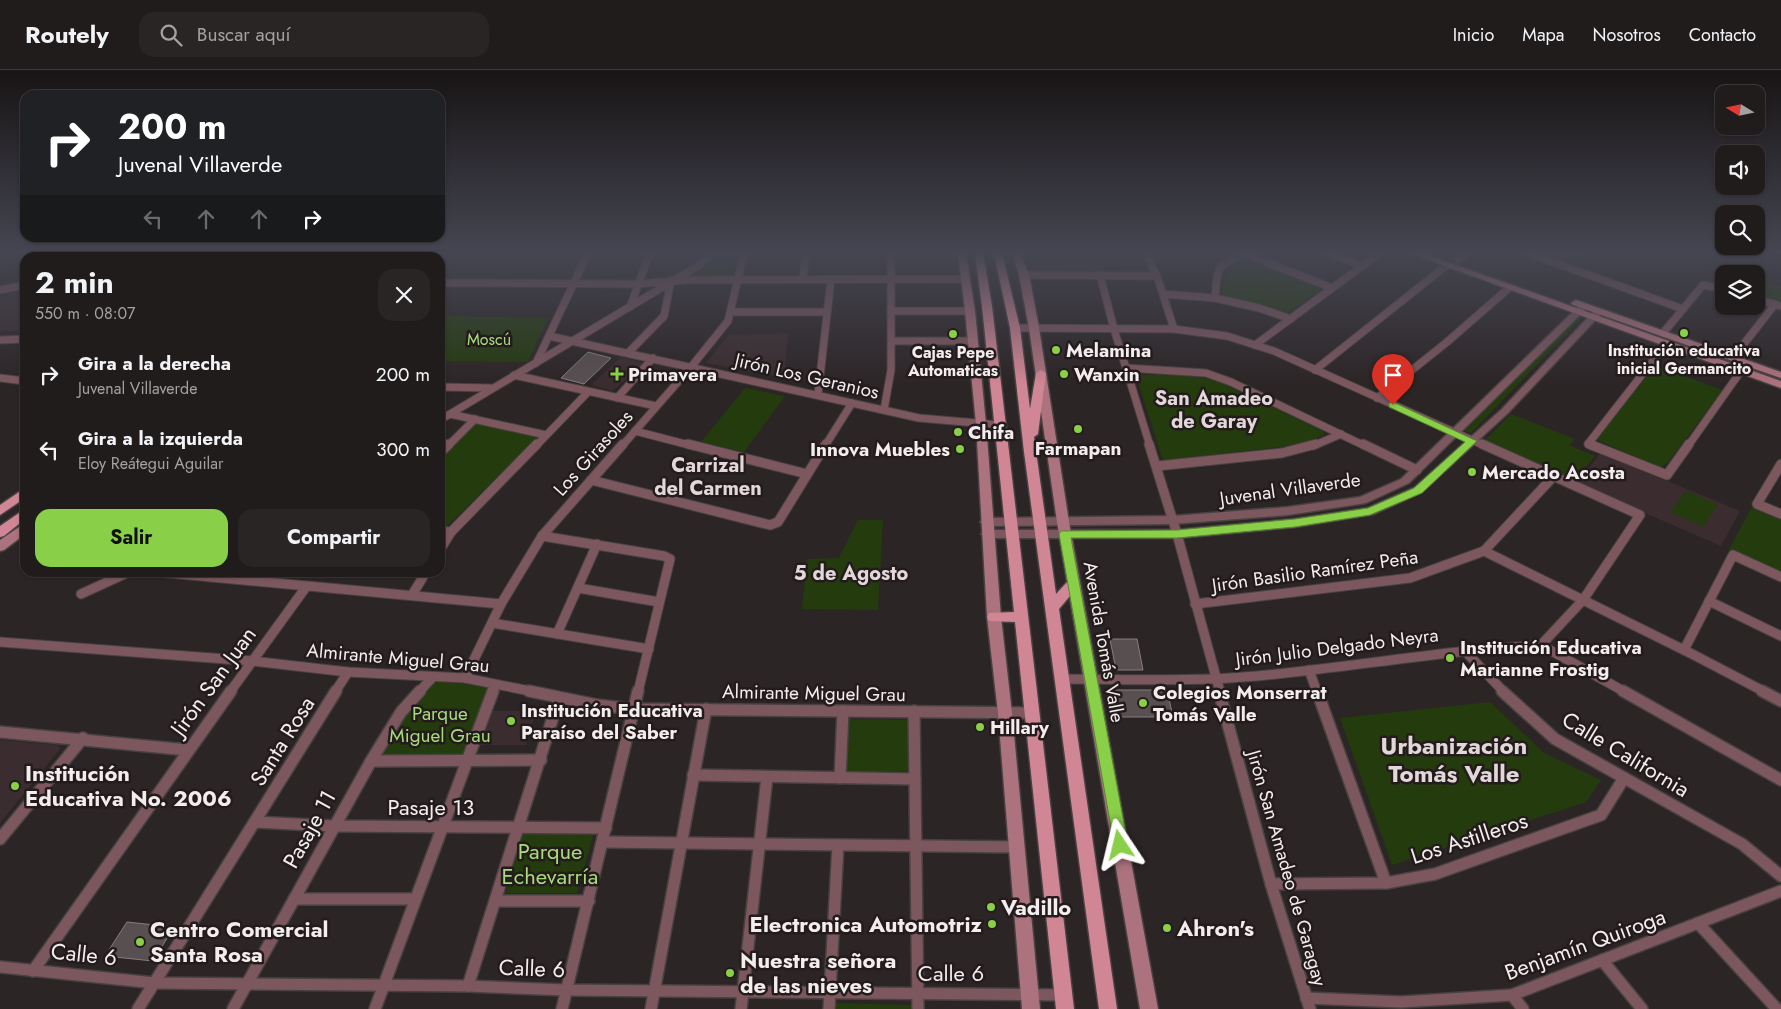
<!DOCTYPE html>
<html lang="es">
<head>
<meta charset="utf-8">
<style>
	body { margin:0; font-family:Jost,sans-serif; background:#292525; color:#f1f3f6; height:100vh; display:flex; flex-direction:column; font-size:19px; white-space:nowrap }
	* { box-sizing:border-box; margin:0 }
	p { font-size:16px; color:#a2a1a3 }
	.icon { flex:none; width:28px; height:28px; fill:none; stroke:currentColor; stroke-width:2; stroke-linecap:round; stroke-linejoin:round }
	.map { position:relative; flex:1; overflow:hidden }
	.details { position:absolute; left:20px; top:182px; width:425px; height:325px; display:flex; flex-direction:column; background:#211c1c; border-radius:15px; box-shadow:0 1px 4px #0004,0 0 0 1px #3e3a3b }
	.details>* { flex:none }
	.top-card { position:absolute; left:20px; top:20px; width:425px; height:152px; border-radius:15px; box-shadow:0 1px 4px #0004,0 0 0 1px #3e3a3b; background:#202124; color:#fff; overflow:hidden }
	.needle { width:32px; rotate:280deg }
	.controls { position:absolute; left:1715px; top:15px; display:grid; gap:10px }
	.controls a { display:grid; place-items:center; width:50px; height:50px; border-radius:10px; background:#211c1c; box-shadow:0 1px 4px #0004,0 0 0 1px #3e3a3b; font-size:25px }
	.pin { position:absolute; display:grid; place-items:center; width:42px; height:42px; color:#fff; margin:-51px -21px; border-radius:50% 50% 50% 0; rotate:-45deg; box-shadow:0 0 5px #0007 }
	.pin .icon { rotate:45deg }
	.me { position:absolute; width:55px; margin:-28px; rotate:350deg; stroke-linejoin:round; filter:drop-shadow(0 0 4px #0008) }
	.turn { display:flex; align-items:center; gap:18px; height:105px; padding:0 15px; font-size:22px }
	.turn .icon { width:65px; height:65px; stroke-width:2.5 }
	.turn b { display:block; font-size:35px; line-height:42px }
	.lanes { display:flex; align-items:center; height:48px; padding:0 15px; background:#0003; justify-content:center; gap:25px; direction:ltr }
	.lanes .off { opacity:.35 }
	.round { display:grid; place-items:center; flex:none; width:52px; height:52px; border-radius:15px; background:#292525 }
	.headline { display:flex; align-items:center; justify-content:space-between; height:85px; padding:0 15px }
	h1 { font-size:30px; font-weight:700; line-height:38px }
	.button { display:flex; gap:10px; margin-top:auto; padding:10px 15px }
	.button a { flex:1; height:58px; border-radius:15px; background:#89cf48; color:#111; font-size:20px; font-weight:700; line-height:58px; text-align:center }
	.button a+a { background:#292525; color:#f1f3f6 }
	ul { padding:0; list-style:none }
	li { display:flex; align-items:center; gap:15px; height:75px; padding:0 15px }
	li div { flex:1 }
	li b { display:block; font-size:19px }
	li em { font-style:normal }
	header { display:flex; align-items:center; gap:30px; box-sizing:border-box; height:70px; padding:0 25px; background:#211c1c; border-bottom:1px solid #3e3a3b }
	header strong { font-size:24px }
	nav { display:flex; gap:28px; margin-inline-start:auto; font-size:18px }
	.search { width:350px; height:45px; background:#292525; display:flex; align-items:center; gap:12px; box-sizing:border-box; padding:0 18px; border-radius:15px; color:#a2a1a3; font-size:19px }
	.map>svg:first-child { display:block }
	.built { fill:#3a2c2f }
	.green { fill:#243b0e }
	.building { fill:#584f50; stroke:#877d7f }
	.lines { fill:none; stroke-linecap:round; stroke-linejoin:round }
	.minor-far2-casing { stroke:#484142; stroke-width:9 }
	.minor-far1-casing { stroke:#484142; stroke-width:11 }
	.minor-casing { stroke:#484142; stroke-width:14 }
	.tertiary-casing { stroke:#484142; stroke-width:3 }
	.secondary-casing { stroke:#484142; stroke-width:3 }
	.primary-casing { stroke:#484142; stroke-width:3 }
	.minor-far2 { stroke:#7c575e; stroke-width:7 }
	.minor-far1 { stroke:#7c575e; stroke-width:9 }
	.minor { stroke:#7c575e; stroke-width:11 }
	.tertiary { fill:#7c575e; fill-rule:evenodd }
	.secondary { fill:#ac727d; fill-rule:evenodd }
	.primary { fill:#d18695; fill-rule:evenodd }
	.route { fill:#89cf48; stroke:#59872f }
	.poi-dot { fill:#89cf48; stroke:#231b1c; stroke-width:2 }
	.labels { text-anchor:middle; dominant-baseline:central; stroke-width:5; stroke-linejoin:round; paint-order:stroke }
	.far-park-label { font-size:16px; fill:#a6dd7a; stroke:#231b1c }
	.far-poi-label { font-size:16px; font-weight:bold; fill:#f3edee; stroke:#231b1c }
	.poi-label { font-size:19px; font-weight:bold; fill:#f3edee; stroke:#231b1c; text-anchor:start }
	.street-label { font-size:19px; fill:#f3edee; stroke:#231b1c }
	.park-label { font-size:19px; fill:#a6dd7a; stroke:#231b1c }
	.neighbourhood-label { font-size:20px; font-weight:bold; fill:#e2d7d9; stroke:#231b1c }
	.near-street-label { font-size:22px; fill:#f3edee; stroke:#231b1c }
	.near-poi-label { font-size:22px; font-weight:bold; fill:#f3edee; stroke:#231b1c; text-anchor:start }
	.near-park-label { font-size:22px; fill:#a6dd7a; stroke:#231b1c }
	.near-neighbourhood-label { font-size:24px; font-weight:bold; fill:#e2d7d9; stroke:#231b1c }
</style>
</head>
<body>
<header>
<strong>Routely</strong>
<div class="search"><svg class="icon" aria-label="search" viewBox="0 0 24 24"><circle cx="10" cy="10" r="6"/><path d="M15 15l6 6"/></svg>Buscar aquí</div>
<nav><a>Inicio</a><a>Mapa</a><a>Nosotros</a><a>Contacto</a></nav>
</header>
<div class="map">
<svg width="1781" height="939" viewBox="0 0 1781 939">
	<rect width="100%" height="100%" fill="#2c2526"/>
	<g class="built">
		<path d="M1026,183H1101L1107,203H1030Z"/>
		<path d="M25,220V261H0V226Z"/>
		<path d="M788,263L784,308L706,293L729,265Z"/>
		<path d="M621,287L644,293L613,321L591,315Z"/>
		<path d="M1600,383L1740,441L1721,476L1578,414Z"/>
		<path d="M493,641H536L526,675H481Z"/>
		<path d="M0,670L58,675L60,679L0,753Z"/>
	</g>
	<g class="green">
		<path d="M719,183H736L731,206L685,207L717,188Z"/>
		<path d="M1419,183H1431L1574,236L1573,237Z"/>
		<path d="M1539,183H1588L1571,194Z"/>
		<path d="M1242,187L1322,219L1287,243L1223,226C1222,206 1227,199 1242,187Z"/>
		<path d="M1756,209L1781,217V235L1756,227Z"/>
		<path d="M1577,245L1583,247L1471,363L1465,361Z"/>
		<path d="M440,246L548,248L528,292L440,291Z"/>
		<path d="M1604,246L1781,309V314L1601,249Z"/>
		<path d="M1656,296L1723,320L1668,392L1660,398L1595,369Z"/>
		<path d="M1172,304L1204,308L1222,313L1325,362L1323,365L1299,375L1165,390L1162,388L1136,305Z"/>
		<path d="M745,318L785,326L744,382L701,372Z"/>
		<path d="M1511,344L1575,369L1569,375L1595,386L1574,411L1484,371Z"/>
		<path d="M477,353L539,366L445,458H440V389Z"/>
		<path d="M1686,421L1718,435L1703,457L1670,442Z"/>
		<path d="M1753,435L1781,446V503L1728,481Z"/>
		<path d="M858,450H883L878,540L802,539L807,489L839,488Z"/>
		<path d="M434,611L491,617L463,687L378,684L396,652L424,624Z"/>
		<path d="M1490,632L1544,683L1601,710L1586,732L1392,795L1340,648Z"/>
		<path d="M849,649L909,650L910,701H847Z"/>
		<path d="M523,763H594L577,823H506Z"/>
		<path d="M836,933L912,935V939H836Z"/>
	</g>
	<g class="building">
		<path d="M588,282L611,288L584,314L561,308Z"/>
		<path d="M1110,569H1137L1143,600H1116Z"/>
		<path d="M1113,620H1167L1173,647H1118Z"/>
		<path d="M127,852L174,857L153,891L105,886Z"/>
	</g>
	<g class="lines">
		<defs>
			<g id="minor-far2">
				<path d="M1145,183L1157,206L1174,259"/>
				<path d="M1243,183L1332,218"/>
				<path d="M1328,183L1362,196"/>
				<path d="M1528,183L1683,239"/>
				<path d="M74,188L79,183"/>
				<path d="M371,188L374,183"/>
				<path d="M433,188L436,183"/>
				<path d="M1458,190L1468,183"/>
				<path d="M1024,205L1157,206"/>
				<path d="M1100,205L1114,259L1150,376"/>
				<path d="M803,209L805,191"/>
				<path d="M440,213L637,214L685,210L966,209"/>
				<path d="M0,220L25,215"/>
				<path d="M1163,224L1215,228L1259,238L1291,249"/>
				<path d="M1215,228C1218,195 1215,198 1244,183"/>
				<path d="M1756,229L1780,236"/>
				<path d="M630,237L650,183"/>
				<path d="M891,241H970"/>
				<path d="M731,242H827"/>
				<path d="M1015,258L1174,259L1227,266L1274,281L1485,376"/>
				<path d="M1663,263L1703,215L1724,219"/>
				<path d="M549,266L919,348L1000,355"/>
				<path d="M0,270L25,269"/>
				<path d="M892,271H973"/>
				<path d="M1255,275L1380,183"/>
				<path d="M628,283L664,246L671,210"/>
				<path d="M1733,288L1775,234"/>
				<path d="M536,293L588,183"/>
				<path d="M1127,298L1206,303L1231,312L1365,376"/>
				<path d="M1315,300L1447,195"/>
				<path d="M514,305L656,336"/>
				<path d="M0,308L25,311"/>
				<path d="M440,317L491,318"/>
				<path d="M818,324L831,209"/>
				<path d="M617,328L653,288"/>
				<path d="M1377,328L1447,272L1509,218"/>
				<path d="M884,340L891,300V183"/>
				<path d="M450,344L546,365"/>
				<path d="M440,350L698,196L713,183"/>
				<path d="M635,361L693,376"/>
				<path d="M448,376L475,349"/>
				<path d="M536,376L588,322"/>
				<path d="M622,376L691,297L728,251L744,183"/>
				<path d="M825,376L852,333"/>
				<path d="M1313,376L1341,364"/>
				<path d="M1592,376L1588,374L1666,274"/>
				<path d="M1688,376L1741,301"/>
			</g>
			<g id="minor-far1">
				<path d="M688,374L807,404"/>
				<path d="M1149,374L1177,464L1220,622"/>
				<path d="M1363,374L1417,400"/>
				<path d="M1589,374L1667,405L1689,374"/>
				<path d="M440,383L449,374"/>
				<path d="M1781,394L1757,434L1781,444"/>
				<path d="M1157,396L1282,383L1316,374"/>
				<path d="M591,410L770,455L778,452L826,374"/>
				<path d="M440,461L451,462"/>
				<path d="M542,466L664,486L670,489L638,622"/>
				<path d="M440,480L451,462L537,374"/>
				<path d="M1484,481L1692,584L1765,622"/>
				<path d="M158,502L501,534"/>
				<path d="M578,518L659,532"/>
				<path d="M81,524L129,502"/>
				<path d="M412,525L426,502"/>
				<path d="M1709,531L1781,566"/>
				<path d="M1195,534L1410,508L1484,481L1553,407"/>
				<path d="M492,553L649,579"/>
				<path d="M557,564L597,474"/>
				<path d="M0,572L252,591L348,602L465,608L535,622"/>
				<path d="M1541,575L1625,622"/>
				<path d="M1463,579L1504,622"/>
				<path d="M1684,580L1733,485L1781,507"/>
				<path d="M1309,600L1317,622"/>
				<path d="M465,608L501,534L542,466L623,374"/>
				<path d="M1063,609C1128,609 1192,612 1257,606C1352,597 1446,580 1541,575L1583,530L1640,445L1482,374"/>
				<path d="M230,622L306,517"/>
				<path d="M335,622L348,602"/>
				<path d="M419,622L433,607"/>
				<path d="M492,622L495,615"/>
			</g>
			<g id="minor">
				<path d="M529,621L597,635L633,639L1032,643"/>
				<path d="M1219,621L1271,814L1310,939"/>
				<path d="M1317,621L1386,813"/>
				<path d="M1502,621L1555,669L1742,774L1781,806"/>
				<path d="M1623,621L1781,710"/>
				<path d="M1762,621L1781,631"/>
				<path d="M914,641L918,939"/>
				<path d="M0,662L188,680"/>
				<path d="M371,691L541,690"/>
				<path d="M693,705L915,709"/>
				<path d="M840,708L843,641"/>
				<path d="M255,752L333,756L606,758"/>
				<path d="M0,769L83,668"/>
				<path d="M603,772L1018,777"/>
				<path d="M1271,814L1386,813L1435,804L1601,745L1624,708"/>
				<path d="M294,829H415"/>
				<path d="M496,831H589"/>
				<path d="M1698,853L1777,939"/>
				<path d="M1602,890L1642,939"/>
				<path d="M0,897L155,913L468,916L566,920L1063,925"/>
				<path d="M33,901L231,621"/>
				<path d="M468,916L559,628"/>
				<path d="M1512,925L1523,939"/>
				<path d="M1306,928L1401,932L1512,925L1781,821"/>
				<path d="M138,939L336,621"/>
				<path d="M233,939L371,691L401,642L420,621"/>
				<path d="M375,939L493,621"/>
				<path d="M562,939L638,621"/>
				<path d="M651,939L706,639"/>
				<path d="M741,939L767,707"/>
				<path d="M829,939L838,775"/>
			</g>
			<g id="tertiary">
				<path d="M1584,233L1587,234V238L1409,413L1366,433L1288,445L1173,454L986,456L980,452L986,448L1173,446L1288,437L1360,427L1401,409L1581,234Z"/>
				<path d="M1599,238L1603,241L1602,243L1508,343L1422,422L1374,444L1295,457L1177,468H987L981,464L987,460H1177L1295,449L1368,438L1414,418L1502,339L1596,239Z"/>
			</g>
			<g id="secondary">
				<path d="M263,183H272L268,188H259Z"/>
				<path d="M303,183H312L309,188H300Z"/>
				<path d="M958,183H966L975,241L986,354L1001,547L1012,643L1040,939H1022L998,643L987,547L976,354L965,241Z"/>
				<path d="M1012,183H1020L1029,205L1039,258L1069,452L1158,939H1140L1057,452L1029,258L1019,205Z"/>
				<path d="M1409,183H1422L1781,311V318Z"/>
				<path d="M1576,230L1781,302V308L1573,235L1571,233Z"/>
				<path d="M25,453V464L4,480L0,481V470Z"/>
			</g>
			<g id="primary">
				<path d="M272,183H281L278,188H269Z"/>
				<path d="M292,183H301L298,188H289Z"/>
				<path d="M975,183H983L992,236L1074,939H1056L1015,552L989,551L987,547L989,543L1014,542L982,236Z"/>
				<path d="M994,183H1002L1020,258L1030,339L1036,303L1041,300L1046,303L1038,364L1034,367L1056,524L1068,511H1078L1080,514L1059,539L1117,939H1099L1024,382L1010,258Z"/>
				<path d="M25,418V428L0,445V435Z"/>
				<path d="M25,439V449L4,466L0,467V456Z"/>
			</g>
		</defs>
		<use href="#minor-far2" class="minor-far2-casing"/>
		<use href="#minor-far1" class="minor-far1-casing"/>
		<use href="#minor" class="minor-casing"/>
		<use href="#tertiary" class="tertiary-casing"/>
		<use href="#secondary" class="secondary-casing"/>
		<use href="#primary" class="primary-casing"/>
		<use href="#minor-far2" class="minor-far2"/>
		<use href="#minor-far1" class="minor-far1"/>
		<use href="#minor" class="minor"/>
		<use href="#tertiary" class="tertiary"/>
		<use href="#secondary" class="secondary"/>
		<use href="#primary" class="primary"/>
	</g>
	<linearGradient id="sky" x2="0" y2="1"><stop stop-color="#181415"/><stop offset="0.58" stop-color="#454652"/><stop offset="1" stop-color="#454652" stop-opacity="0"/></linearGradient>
	<rect width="1781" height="315" fill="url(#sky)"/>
	<path class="route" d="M1393,332L1477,371L1422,423L1370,445L1295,457L1177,468H1071L1128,775L1126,780L1120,782L1115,780L1059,464L1061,461L1177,460L1295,449L1368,438L1414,418L1465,372L1389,337V333Z"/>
	<g class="poi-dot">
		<circle cx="1684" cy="263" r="5"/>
		<circle cx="953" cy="264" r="5"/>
		<circle cx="1056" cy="280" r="5"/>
		<path d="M614.5 296.5h5v5h5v5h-5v5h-5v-5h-5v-5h5z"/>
		<circle cx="1064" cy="304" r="5"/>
		<circle cx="1078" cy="359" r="5"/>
		<circle cx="958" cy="362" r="5"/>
		<circle cx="960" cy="379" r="5"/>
		<circle cx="1472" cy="402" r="5"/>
		<circle cx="1450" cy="588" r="5"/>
		<circle cx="1143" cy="633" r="5"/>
		<circle cx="511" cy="651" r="5"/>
		<circle cx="980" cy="657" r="5"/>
		<circle cx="15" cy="716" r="5"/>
		<circle cx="991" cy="837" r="5"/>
		<circle cx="992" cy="854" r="5"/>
		<circle cx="1167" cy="858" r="5"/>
		<circle cx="140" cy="872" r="5"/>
		<circle cx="730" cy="903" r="5"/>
	</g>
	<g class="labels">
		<g class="far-park-label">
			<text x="489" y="269">Moscú</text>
		</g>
		<g class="far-poi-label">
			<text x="1684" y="280">Institución educativa<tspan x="1684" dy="18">inicial Germancito</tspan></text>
			<text x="953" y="282">Cajas Pepe<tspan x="953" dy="18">Automaticas</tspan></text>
		</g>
		<g class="poi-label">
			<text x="1066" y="280">Melamina</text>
			<text x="628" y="304">Primavera</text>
			<text x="1074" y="304">Wanxin</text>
			<text x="968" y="362">Chifa</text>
			<text x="1078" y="378" text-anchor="middle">Farmapan</text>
			<text x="950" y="379" text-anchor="end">Innova Muebles</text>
			<text x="1482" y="402">Mercado Acosta</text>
			<text x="1460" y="577">Institución Educativa<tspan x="1460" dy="22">Marianne Frostig</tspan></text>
			<text x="1153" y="622">Colegios Monserrat<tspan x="1153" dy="22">Tomás Valle</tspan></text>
			<text x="521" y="640">Institución Educativa<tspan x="521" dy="22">Paraíso del Saber</tspan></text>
			<text x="990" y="657">Hillary</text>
		</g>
		<g class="street-label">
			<text transform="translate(807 306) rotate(13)">Jirón Los Geranios</text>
			<text transform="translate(593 383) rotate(-48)">Los Girasoles</text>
			<text transform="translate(1290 419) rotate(-8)">Juvenal Villaverde</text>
			<text transform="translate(1315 501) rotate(-8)">Jirón Basilio Ramírez Peña</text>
			<text transform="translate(1104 572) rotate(80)">Avenida Tomás Valle</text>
			<text transform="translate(1337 577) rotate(-7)">Jirón Julio Delgado Neyra</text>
			<text transform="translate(398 588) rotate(5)">Almirante Miguel Grau</text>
			<text transform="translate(814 623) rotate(1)">Almirante Miguel Grau</text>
			<text transform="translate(1287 798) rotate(74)">Jirón San Amadeo de Garagay</text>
		</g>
		<g class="park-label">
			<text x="440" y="643">Parque<tspan x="440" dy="22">Miguel Grau</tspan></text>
		</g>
		<g class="neighbourhood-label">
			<text x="1214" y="328">San Amadeo<tspan x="1214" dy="23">de Garay</tspan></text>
			<text x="708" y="395">Carrizal<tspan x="708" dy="23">del Carmen</tspan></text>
			<text x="851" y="503">5 de Agosto</text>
		</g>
		<g class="near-street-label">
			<text transform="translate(213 611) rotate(-54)">Jirón San Juan</text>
			<text transform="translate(282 671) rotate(-58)">Santa Rosa</text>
			<text transform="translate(1626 684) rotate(31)">Calle California</text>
			<text x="431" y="737">Pasaje 13</text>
			<text transform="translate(309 759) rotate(-61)">Pasaje 11</text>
			<text transform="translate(1469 768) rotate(-18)">Los Astilleros</text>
			<text transform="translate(1585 874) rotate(-20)">Benjamín Quiroga</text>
			<text transform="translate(84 884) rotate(6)">Calle 6</text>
			<text transform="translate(532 898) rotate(2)">Calle 6</text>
			<text x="951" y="903">Calle 6</text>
		</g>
		<g class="near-poi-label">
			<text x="25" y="703">Institución<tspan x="25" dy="25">Educativa No. 2006</tspan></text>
			<text x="1001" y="837">Vadillo</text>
			<text x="982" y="854" text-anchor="end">Electronica Automotriz</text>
			<text x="1177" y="858">Ahron's</text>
			<text x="150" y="859">Centro Comercial<tspan x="150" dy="25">Santa Rosa</tspan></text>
			<text x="740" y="890">Nuestra señora<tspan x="740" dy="25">de las nieves</tspan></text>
		</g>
		<g class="near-park-label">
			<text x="550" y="781">Parque<tspan x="550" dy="25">Echevarría</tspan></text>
		</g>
		<g class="near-neighbourhood-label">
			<text x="1454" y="675">Urbanización<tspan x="1454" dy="28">Tomás Valle</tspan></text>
		</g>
	</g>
</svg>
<div class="controls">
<a><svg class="needle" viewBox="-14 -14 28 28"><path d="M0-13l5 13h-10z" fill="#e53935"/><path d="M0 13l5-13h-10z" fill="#a2a1a3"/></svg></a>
<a><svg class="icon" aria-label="sound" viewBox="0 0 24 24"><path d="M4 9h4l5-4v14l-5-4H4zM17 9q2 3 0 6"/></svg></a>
<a><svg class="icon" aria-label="search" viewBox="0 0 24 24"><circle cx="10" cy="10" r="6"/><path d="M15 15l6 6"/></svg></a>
<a><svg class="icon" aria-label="layers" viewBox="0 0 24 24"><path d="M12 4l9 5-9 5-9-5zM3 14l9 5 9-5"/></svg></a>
</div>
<div class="pin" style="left:1393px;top:335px;background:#d93025"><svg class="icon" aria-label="arrive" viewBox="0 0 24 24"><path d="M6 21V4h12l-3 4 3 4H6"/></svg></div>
<svg class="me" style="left:1120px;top:775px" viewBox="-20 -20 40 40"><path d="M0-17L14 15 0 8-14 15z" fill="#89cf48" stroke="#fff" stroke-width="4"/></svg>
<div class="top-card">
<div class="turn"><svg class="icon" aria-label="right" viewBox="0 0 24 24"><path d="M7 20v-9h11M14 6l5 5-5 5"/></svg><div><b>200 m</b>Juvenal Villaverde</div></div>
<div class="lanes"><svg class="icon off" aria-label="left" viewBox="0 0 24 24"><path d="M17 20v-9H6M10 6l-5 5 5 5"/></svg><svg class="icon off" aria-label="ahead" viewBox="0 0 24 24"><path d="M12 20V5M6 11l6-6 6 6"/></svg><svg class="icon off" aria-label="ahead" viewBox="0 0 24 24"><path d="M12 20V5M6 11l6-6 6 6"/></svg><svg class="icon" aria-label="right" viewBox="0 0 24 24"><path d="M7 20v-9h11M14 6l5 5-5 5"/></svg></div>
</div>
<section class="details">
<div class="headline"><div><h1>2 min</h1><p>550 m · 08:07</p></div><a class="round"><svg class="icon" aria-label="close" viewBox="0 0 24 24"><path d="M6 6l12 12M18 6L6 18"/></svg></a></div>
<ul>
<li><svg class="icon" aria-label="right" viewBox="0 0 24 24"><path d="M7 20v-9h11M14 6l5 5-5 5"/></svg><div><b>Gira a la derecha</b><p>Juvenal Villaverde</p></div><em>200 m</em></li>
<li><svg class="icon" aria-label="left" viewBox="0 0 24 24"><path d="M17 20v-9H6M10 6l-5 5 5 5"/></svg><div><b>Gira a la izquierda</b><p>Eloy Reátegui Aguilar</p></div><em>300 m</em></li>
</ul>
<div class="button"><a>Salir</a><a>Compartir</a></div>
</section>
</div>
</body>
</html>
